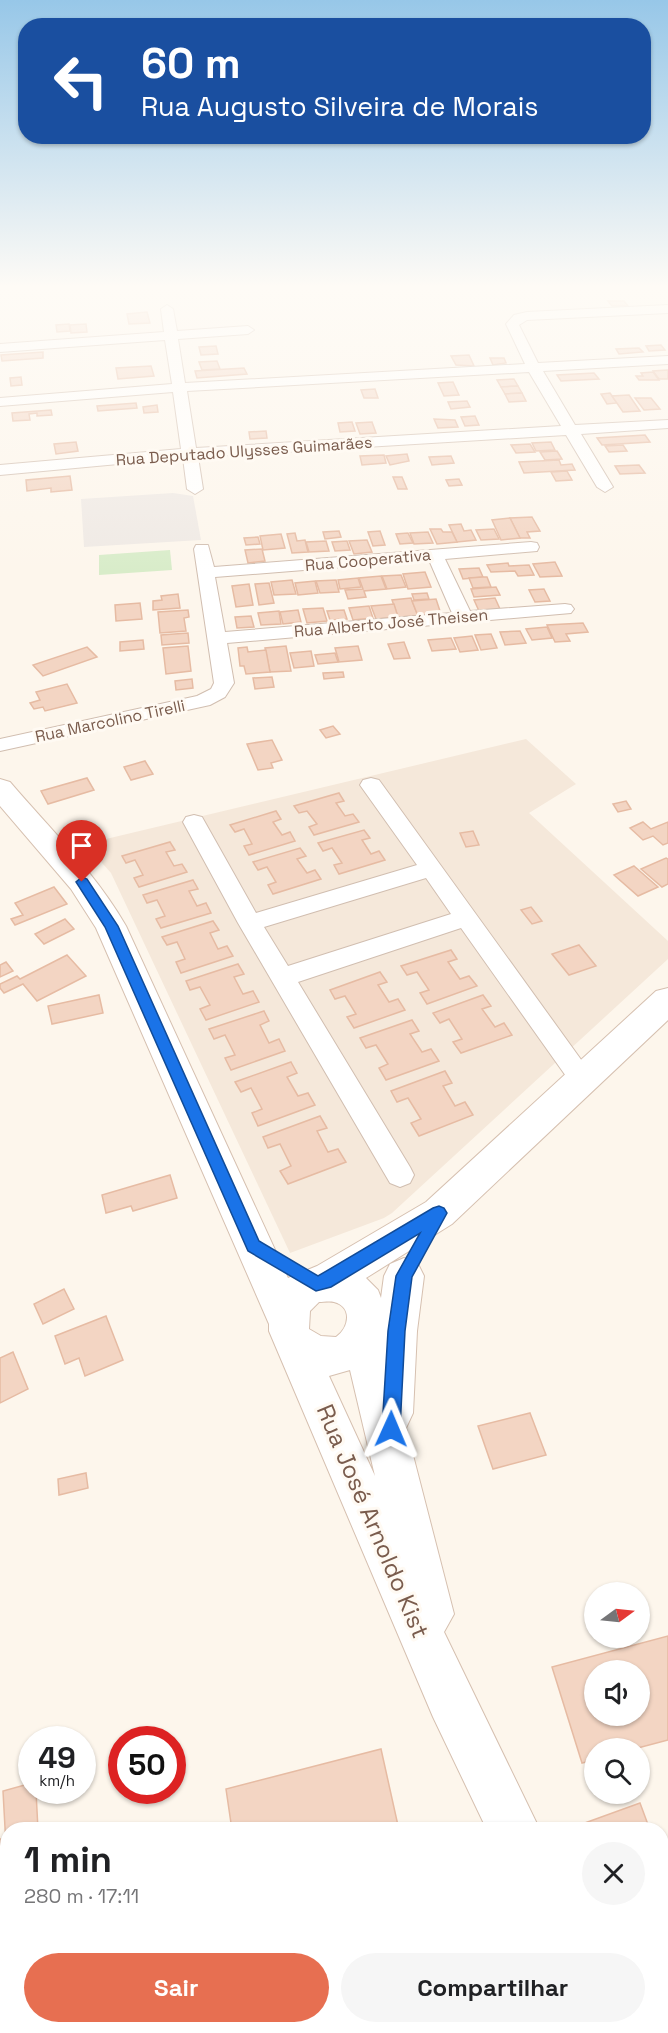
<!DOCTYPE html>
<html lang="pt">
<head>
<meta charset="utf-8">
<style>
	body { margin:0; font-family:"Space Grotesk",sans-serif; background:#f6f6f6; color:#202124; height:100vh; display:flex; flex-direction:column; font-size:22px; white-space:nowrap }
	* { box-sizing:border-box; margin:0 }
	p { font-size:20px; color:#757577 }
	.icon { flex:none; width:33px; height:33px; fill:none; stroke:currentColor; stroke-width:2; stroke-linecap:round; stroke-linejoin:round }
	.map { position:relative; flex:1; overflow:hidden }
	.sheet { position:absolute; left:0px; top:1822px; width:669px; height:212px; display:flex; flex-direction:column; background:#fff; border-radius:24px 24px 0 0; box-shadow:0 2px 4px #0004 }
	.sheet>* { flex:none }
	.top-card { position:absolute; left:18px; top:18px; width:633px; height:126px; border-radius:24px; box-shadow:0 2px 4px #0004; background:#1a4fa0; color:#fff; overflow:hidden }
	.needle { width:39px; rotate:75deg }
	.tools { position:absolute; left:584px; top:1582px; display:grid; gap:12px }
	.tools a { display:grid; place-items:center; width:66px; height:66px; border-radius:50%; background:#fff; box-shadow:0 2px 4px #0004; font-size:30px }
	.speed { position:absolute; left:18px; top:1726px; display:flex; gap:12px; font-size:30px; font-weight:700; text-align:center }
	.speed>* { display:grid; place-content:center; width:78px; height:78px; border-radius:50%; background:#fff; box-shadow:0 2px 4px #0004; line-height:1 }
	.speed small { font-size:15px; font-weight:400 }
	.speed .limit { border:9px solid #d22; background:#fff; color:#111 }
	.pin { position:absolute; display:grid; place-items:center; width:51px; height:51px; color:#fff; margin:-62px -26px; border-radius:50% 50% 50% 0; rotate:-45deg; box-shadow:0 0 6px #0007 }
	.pin .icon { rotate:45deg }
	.me { position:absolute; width:66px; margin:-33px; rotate:1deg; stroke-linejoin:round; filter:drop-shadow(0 0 4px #0008) }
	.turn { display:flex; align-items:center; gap:21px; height:126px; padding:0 24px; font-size:27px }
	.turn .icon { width:78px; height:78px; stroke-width:2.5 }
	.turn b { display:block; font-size:42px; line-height:51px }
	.round { display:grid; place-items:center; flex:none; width:63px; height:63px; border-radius:32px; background:#f6f6f6 }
	.overview { display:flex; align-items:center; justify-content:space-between; height:102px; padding:0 24px }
	h1 { font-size:36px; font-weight:800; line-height:45px }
	.cta { display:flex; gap:12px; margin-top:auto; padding:12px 24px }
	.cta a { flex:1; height:69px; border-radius:36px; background:#e76f51; color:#fff; font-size:24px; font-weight:800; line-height:69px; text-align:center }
	.cta a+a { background:#f6f6f6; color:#202124 }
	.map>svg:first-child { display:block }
	.residential { fill:#f5e8da }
	.industrial { fill:#efe9e4 }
	.green { fill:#d8ecc9 }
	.building { fill:#f3d5c3; stroke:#e6bba3; stroke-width:1.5; fill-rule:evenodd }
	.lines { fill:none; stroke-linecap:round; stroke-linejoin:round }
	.street-casing { stroke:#d1beb0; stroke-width:2 }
	.secondary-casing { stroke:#d6c0b0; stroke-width:2 }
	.street { fill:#fff; fill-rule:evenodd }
	.secondary { fill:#fff; fill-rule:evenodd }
	.route { fill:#1a73e8; stroke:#114b97; stroke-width:1.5 }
	.labels { text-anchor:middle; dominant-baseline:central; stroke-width:6; stroke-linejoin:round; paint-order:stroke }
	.far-street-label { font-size:16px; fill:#7a5c4d; stroke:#fffaf3 }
	.near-street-label { font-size:24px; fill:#7a5c4d; stroke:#fffaf3 }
</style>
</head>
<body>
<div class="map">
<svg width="668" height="2033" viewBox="0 0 668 2033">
	<rect width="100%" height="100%" fill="#fdf6ec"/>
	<path class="residential" d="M526,739L576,784L529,813L668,941V959L392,1213L384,1218L290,1253L111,873L85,844Z"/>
	<path class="industrial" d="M173,493L193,496L201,540L84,547L81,499Z"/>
	<path class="green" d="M170,550L172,570L99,575V555Z"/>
	<g class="building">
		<path d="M608,301H624L628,306H612Z"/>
		<path d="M147,312L150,323L129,324L127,314Z"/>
		<path d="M69,324L70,331L57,332L56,325Z"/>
		<path d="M86,324L87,332L71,333L70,325Z"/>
		<path d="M661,345L665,350L649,351L646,346Z"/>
		<path d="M216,346L218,354L201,355L199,347Z"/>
		<path d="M639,348L643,352L619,354L616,349Z"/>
		<path d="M43,352V358L2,361L1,355Z"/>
		<path d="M469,355L474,366L456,365L451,356Z"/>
		<path d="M490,358H504L506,363L493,365Z"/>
		<path d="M217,361L220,369L202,370L199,362Z"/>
		<path d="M151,366L154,376L118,379L116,368Z"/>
		<path d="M244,368L247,374L197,378L195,371Z"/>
		<path d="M668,370V379H659L653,371Z"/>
		<path d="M653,372L659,380H639L636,376H643L641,373Z"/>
		<path d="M594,373L599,379L561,381L557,375Z"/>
		<path d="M21,377L22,385L11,386L10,378Z"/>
		<path d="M514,379L518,386L501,387L497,380Z"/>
		<path d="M453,382L459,395L444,396L438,383Z"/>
		<path d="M518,386L522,393L505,394L501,387Z"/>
		<path d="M375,389L378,398H364L361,390Z"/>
		<path d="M522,393L526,401L509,402L505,394Z"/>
		<path d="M610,393L617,403L607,404L601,394Z"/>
		<path d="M629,395L640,411L623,412L612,396Z"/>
		<path d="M635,398H651L660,409L644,410Z"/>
		<path d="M467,401L470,407L451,409L448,402Z"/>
		<path d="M136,403L137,408L98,411L97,406Z"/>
		<path d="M157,405L158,412L144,413L143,407Z"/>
		<path d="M51,410L52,415L37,416V413L29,414L30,420L13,421L12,413Z"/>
		<path d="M475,416L479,425L465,426L461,417Z"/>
		<path d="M434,419L455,420L458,427L438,428Z"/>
		<path d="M352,422L355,431L340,432L338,423Z"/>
		<path d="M372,422L376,433L360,434L356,423Z"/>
		<path d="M266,431L267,438L250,439L249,432Z"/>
		<path d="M645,435L650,442L602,445L597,438Z"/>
		<path d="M76,442L78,451L56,454L54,444Z"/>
		<path d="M551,442L555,450L536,451L532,443Z"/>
		<path d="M530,444L535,452L516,453L511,445Z"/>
		<path d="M623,445L627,451L609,452L605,446Z"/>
		<path d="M557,451L562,459L545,460L540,452Z"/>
		<path d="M407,454L409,461L390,465L386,456Z"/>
		<path d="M384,455L386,463L362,465L360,456Z"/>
		<path d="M451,456L454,463L432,465L429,457Z"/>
		<path d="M559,460L561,465L572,464L575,470L524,473L519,462Z"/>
		<path d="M639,465L645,473L620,474L615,466Z"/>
		<path d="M567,471L572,480L556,481L551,472Z"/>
		<path d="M70,476L72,490L51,492V488L27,491L26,480Z"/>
		<path d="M393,477H402L407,489H398Z"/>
		<path d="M459,479L462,485L449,486L446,480Z"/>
		<path d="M532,517L540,531L527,532L530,538H520L510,518Z"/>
		<path d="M510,518L520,538L501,540L492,520Z"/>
		<path d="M461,524L464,531L471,530L476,540L457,542L449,525Z"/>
		<path d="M430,529H441L443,532H452L457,542L437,544Z"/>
		<path d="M494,529L499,539L481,540L476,530Z"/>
		<path d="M339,531L341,537L325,539L323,532Z"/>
		<path d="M380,531L385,545L373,546L368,532Z"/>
		<path d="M428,532L433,543L414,544L410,533Z"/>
		<path d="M295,533L297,541L305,540L308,552L292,553L287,534Z"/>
		<path d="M408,533L413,543L400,544L396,534Z"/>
		<path d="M281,534L285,548L263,550L260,536Z"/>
		<path d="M258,537L260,544L246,545L244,538Z"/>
		<path d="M367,540L372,552L354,554L349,541Z"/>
		<path d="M326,541L329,551L309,552L306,542Z"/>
		<path d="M347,541L350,550L335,551L332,542Z"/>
		<path d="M262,549L265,561L248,563L245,550Z"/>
		<path d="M555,562L562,576L540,577L533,564Z"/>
		<path d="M508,563L509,566L529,565L534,575L518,576L515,571L491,572L487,565Z"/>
		<path d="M479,568L483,577L463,579L459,569Z"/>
		<path d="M425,572L431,587L408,589L403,574Z"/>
		<path d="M401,575L406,587L387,589L382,576Z"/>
		<path d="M381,576L386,589L364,591L366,597L348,599L345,590L363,589L359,578Z"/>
		<path d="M483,577H487L491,587L473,588L469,578Z"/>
		<path d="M358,578L361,587L340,589L338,580Z"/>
		<path d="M292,580L296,594L274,595L271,582Z"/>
		<path d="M336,580L339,592L320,593L316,581Z"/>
		<path d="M315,581L318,593L298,595L295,583Z"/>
		<path d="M269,583L274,603L259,605L255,584Z"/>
		<path d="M249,584L253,605L236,607L232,586Z"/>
		<path d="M496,587L500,595L474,597L471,589Z"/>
		<path d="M544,589L550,601L535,602L529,590Z"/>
		<path d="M427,593L429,599L414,600L412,594Z"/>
		<path d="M178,594L180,608L153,610V601L162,600L161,596Z"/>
		<path d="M411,598L418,616L398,617L392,600Z"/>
		<path d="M495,598L500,609L479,611L474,600Z"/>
		<path d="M436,599L441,614L418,616L412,601Z"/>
		<path d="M140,603L142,619L116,621L115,605Z"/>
		<path d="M394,604L398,617L376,619L371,606Z"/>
		<path d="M369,606L373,618L353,620L349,608Z"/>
		<path d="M323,608L327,621L307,623L303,609Z"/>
		<path d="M188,610L189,617L184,618L186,631L160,633L158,612Z"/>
		<path d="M298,610L301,622L283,624L280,612Z"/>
		<path d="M344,610L347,619L330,620L327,611Z"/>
		<path d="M279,611L281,624L261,625L258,613Z"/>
		<path d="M251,616L254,627L237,628L235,617Z"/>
		<path d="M583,623L588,632L566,634L570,641L555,642L547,625Z"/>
		<path d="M547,627L552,638L532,640L526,629Z"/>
		<path d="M520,631L526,643L505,645L500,632Z"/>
		<path d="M188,633L189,643L162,645L161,635Z"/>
		<path d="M491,634L497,648L481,650L475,635Z"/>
		<path d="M472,636L478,650L460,652L454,638Z"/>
		<path d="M451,638L456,649L432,651L428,640Z"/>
		<path d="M143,640L144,649L120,651V642Z"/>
		<path d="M404,642L410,658L394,659L388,644Z"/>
		<path d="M188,646L191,671L166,674L163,648Z"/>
		<path d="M286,646L291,671L270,672L265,648Z"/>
		<path d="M358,646L362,660L339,662L335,648Z"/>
		<path d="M87,647L97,657L43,676L33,665Z"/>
		<path d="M247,647L248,652L266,650L270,672L246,674L244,666H240L238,648Z"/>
		<path d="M311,651L314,666L294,668L290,653Z"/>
		<path d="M335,653L338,662L318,664L315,655Z"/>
		<path d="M343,672L344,677L324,679L323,673Z"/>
		<path d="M272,677L274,687L255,689L253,678Z"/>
		<path d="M192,679L193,688L176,690L175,681Z"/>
		<path d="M67,684L77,703L45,711L43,707L34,709L30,703L40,700L36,692Z"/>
		<path d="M333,726L340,734L326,738L320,730Z"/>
		<path d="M272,740L282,760L271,763L273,768L258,770L247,744Z"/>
		<path d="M145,761L153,774L131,780L124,767Z"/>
		<path d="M87,778L94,790L48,804L41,791Z"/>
		<path d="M339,793L344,801L336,803L345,816L353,814L359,822L314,835L309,827L317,824L307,811L299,813L294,806Z"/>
		<path d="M626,801L631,809L618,812L613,804Z"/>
		<path d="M276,811L281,819L273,822L282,835L290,832L295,841L249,855L244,846L252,844L244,829L235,832L230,825Z"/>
		<path d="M643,822L651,829L668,822V843L663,845L653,836L643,840L630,828Z"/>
		<path d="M364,830L370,838L362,840L371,854L379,851L385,860L339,874L334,865L342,863L332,848L323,851L318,843Z"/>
		<path d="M473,831L479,845L466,847L460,833Z"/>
		<path d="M170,842L175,850L166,852L174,866L182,864L187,872L139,887L134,878L143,875L135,860L126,863L122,856Z"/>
		<path d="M300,848L306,856L297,859L307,873L315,870L321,879L273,894L268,885L276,882L267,867L258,870L253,862Z"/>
		<path d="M666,858L668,859V884L662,887L641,869Z"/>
		<path d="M634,866L658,887L638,896L614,875Z"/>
		<path d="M193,880L198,889L189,891L197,906L206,903L211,913L161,928L156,919L165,916L157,900L147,903L143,895Z"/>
		<path d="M54,887L67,904L15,925L11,919L23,915L15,903Z"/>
		<path d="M531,907L542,921L532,924L521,910Z"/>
		<path d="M65,919L74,929L44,944L35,934Z"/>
		<path d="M213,921L219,930L210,933L218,949L227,946L233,956L181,973L176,962L185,959L177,942L167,945L162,937Z"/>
		<path d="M579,945L596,966L569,975L552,954Z"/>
		<path d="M451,950L457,959L448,962L460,979L469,976L477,986L427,1004L420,993L429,990L417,972L407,975L401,966Z"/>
		<path d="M67,955L86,976L37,1001L23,984L4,993L0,988V984L17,976L20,979Z"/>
		<path d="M6,962L13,971L0,977V965Z"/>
		<path d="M238,964L244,974L234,977L243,994L253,991L259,1002L206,1020L200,1009L210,1005L200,987L190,990L186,981Z"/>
		<path d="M380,972L387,982L378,985L389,1002L398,999L405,1010L354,1028L347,1017L356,1014L345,996L335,999L330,990Z"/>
		<path d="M99,995L103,1013L52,1024L48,1006Z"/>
		<path d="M483,995L491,1006L482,1009L495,1027L504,1023L512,1035L461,1053L453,1042L462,1039L449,1019L440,1023L433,1013Z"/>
		<path d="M264,1011L269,1021L260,1025L269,1043L279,1039L285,1051L231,1070L225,1058L235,1055L225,1035L214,1039L209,1029Z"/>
		<path d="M412,1020L419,1031L410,1034L422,1052L431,1049L439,1061L386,1080L379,1068L388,1064L376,1045L366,1048L360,1038Z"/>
		<path d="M291,1062L297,1073L287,1077L298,1096L308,1093L315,1105L258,1126L252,1113L262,1109L251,1088L241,1092L235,1082Z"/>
		<path d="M445,1071L452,1083L443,1086L455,1106L465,1102L473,1115L419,1136L411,1123L421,1119L408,1098L397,1102L391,1091Z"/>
		<path d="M320,1116L327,1128L317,1131L328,1152L338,1149L346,1162L288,1184L280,1171L291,1166L280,1144L268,1148L263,1137Z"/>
		<path d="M170,1175L177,1198L133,1211L131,1206L106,1213L102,1195Z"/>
		<path d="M64,1289L74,1309L43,1324L34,1304Z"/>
		<path d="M106,1316L123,1360L85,1376L79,1358L65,1364L55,1336Z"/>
		<path d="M13,1352L28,1389L0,1403V1358Z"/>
		<path d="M530,1413L546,1455L493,1469L478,1426Z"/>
		<path d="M86,1473L88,1488L59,1495L58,1479Z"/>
		<path d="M668,1636V1740L634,1749H594V1760L582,1763L552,1667ZM594,1671H639V1716H594Z"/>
		<path d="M381,1749L399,1830H232L226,1789Z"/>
		<path d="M32,1783V1791H36L38,1830H8L6,1846L3,1791Z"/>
		<path d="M640,1803L650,1830H568V1829Z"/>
		<path d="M0,1838L4,1904L0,1905Z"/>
		<path d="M662,1859L668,1876V1888L662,1891Z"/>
	</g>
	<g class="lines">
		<defs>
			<g id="street">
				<path d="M167,305L173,309L177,331L248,326L254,330L248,334L178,339L185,383L525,364L506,324L514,315L527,312L668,305V313L527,320L519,325L538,363L668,356V364L543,371L575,425L668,420V428L581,434L613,487L605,492L597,487L566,435L198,457L203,489L195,494L187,489L183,458L0,475V465L181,449L173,392L0,406V398L172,384L165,340L0,352V344L164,332L161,309ZM529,372L561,426L196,448L187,391Z"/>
				<path d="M531,542L537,543L539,547L537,551L445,559L470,611L565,604L571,605L574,609L571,613L227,643L234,683L225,697L210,705L0,751V739L197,696L211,689L214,683L194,549L196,545H208L214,567ZM429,560L452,613L225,632L215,577Z"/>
				<path d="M371,778L379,780L595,1079L591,1086L582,1090L573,1086L461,928L298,982L410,1167L414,1175L410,1183L400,1187L390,1183L238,923L183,822L186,817L194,815L202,817L256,913L417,865L360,785L363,780ZM426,878L451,914L288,966L264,927Z"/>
			</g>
			<g id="secondary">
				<path d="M0,779L10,782C50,829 95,872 126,926L288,1278L317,1266L426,1202L656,991L668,988V1020L452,1224L366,1278L378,1290L381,1298L384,1276L390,1264L404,1258L418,1264L424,1276L417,1331L413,1413L406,1428L454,1614L444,1632L540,1830H487L433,1717L269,1331V1324L96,928L71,889L0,806ZM319,1302C323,1302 330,1301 334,1302C353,1307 349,1328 336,1337L321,1336L309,1329L310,1311ZM350,1370L375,1476L329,1376Z"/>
				<path d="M200,2026H262L260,2033H197Z"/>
				<path d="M574,2026H631L634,2033H576Z"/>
			</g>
		</defs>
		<use href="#street" class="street-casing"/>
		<use href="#secondary" class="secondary-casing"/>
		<use href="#street" class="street"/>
		<use href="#secondary" class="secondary"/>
	</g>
	<linearGradient id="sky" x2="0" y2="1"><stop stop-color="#97c7e8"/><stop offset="0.5" stop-color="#fefbf6"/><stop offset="1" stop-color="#fefbf6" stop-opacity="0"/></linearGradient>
	<rect width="668" height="573" fill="url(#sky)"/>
	<path class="route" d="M82,877L87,879L118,926L259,1241L318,1276L433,1208L439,1206L444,1208L447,1213L412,1277L405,1331L400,1429L397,1435L391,1437L385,1435L382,1429L388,1331L396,1276L420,1233L331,1287L316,1291L248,1251L105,927L76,882Z"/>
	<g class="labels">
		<g class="far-street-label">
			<text transform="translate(244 451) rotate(-4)">Rua Deputado Ulysses Guimarães</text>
			<text transform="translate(368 560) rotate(-5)">Rua Cooperativa</text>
			<text transform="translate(391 623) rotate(-5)">Rua Alberto José Theisen</text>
			<text transform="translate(110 721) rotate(-12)">Rua Marcolino Tirelli</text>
		</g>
		<g class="near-street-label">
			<text transform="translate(373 1521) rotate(67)">Rua José Arnoldo Kist</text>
		</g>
	</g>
</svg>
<div class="tools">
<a><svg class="needle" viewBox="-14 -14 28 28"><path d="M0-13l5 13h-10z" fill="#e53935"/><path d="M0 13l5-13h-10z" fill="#757577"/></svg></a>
<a><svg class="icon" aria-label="sound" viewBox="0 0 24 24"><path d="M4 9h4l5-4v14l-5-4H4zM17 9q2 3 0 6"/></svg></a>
<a><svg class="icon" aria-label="search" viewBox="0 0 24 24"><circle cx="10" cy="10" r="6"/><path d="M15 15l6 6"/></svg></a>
</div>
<div class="speed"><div>49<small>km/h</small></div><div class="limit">50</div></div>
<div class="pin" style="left:82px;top:882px;background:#d93025"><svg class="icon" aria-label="arrive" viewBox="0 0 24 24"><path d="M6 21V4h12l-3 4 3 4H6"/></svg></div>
<svg class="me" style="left:391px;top:1429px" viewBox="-20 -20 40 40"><path d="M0-17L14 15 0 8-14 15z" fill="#1a73e8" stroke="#fff" stroke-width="4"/></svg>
<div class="top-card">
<div class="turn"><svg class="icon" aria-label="left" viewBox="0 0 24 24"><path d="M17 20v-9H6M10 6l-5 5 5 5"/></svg><div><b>60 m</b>Rua Augusto Silveira de Morais</div></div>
</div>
<section class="sheet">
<div class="overview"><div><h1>1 min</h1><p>280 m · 17:11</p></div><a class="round"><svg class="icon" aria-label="close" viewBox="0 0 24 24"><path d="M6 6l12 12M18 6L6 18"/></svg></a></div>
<div class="cta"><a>Sair</a><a>Compartilhar</a></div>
</section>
</div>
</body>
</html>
